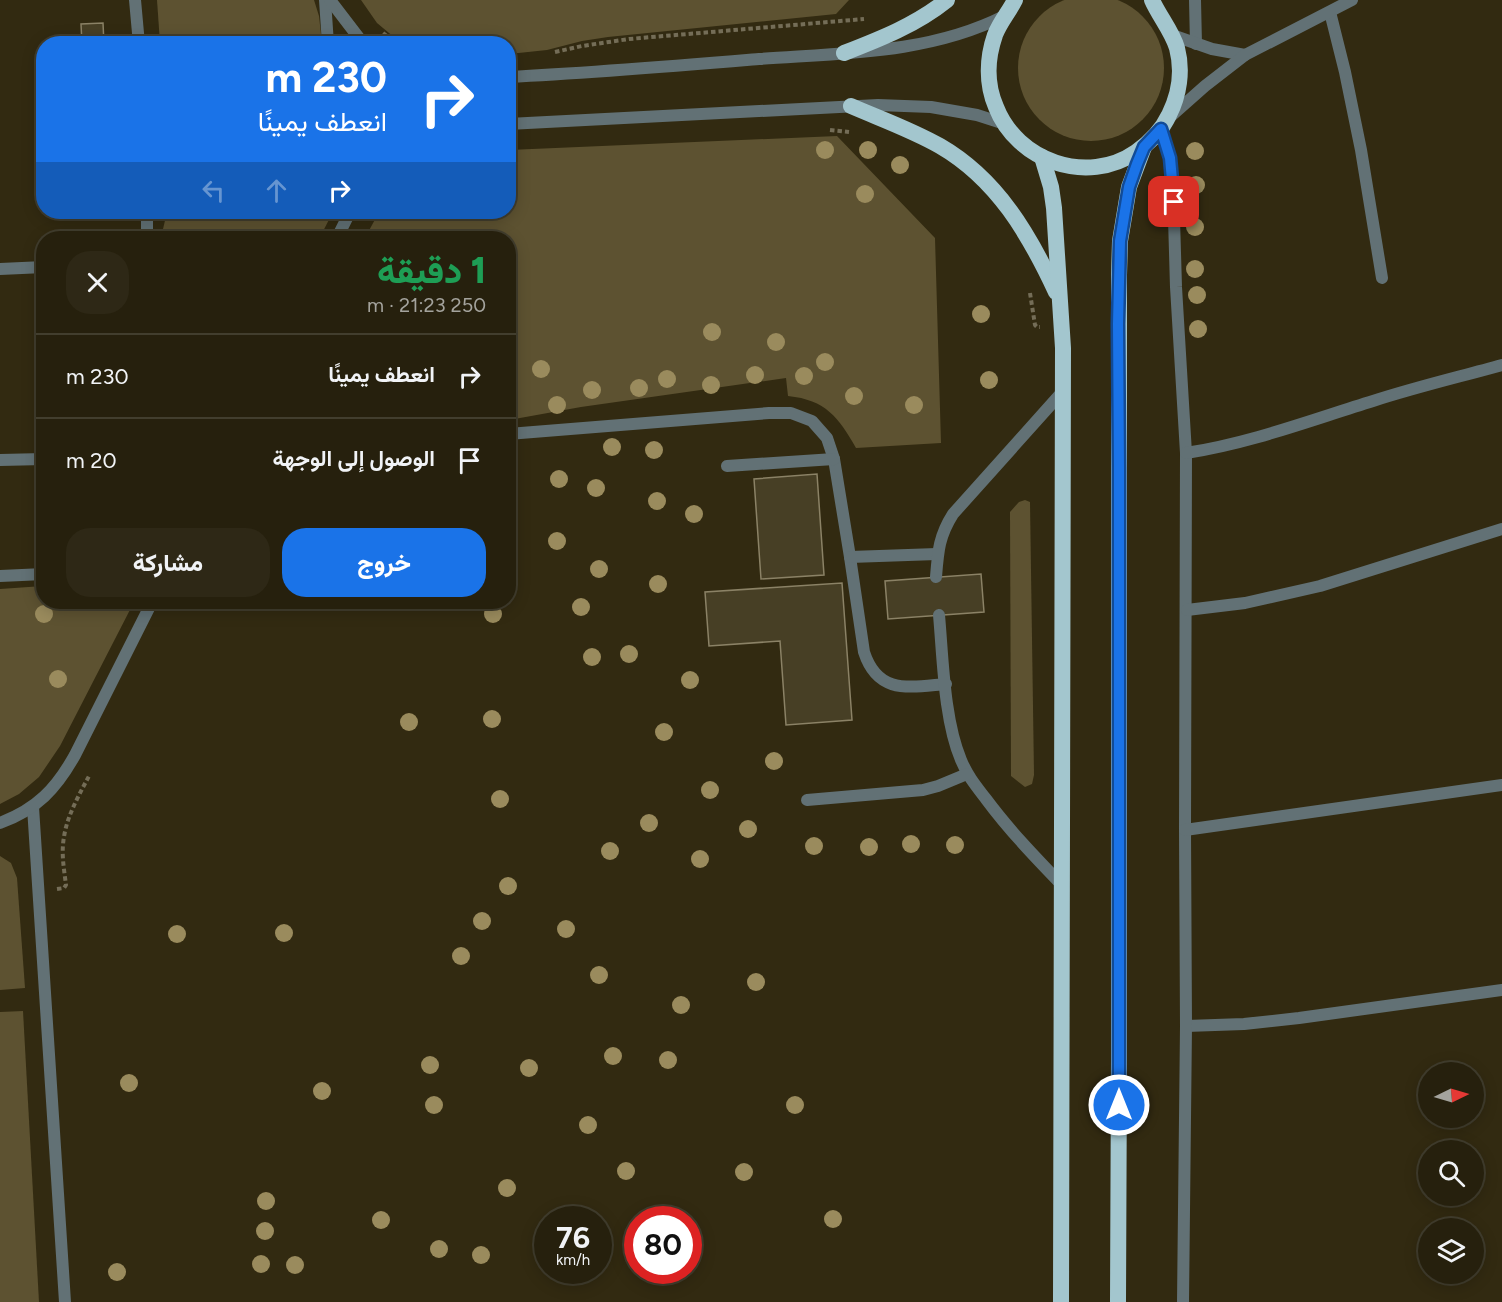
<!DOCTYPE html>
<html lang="ar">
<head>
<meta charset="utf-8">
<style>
	body { margin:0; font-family:Figtree,Vazirmatn,sans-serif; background:#2e2816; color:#f1f3f6; direction:rtl; height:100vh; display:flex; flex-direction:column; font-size:22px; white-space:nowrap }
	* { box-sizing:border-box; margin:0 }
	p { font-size:20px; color:#a4a39d }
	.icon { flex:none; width:33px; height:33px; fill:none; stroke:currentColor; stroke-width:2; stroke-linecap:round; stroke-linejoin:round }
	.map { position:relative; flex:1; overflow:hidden; direction:ltr }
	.sheet { position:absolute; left:36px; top:231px; width:480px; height:378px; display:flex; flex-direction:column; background:#26200d; border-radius:24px; box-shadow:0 3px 15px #0003,0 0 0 2px #423e2e; direction:rtl }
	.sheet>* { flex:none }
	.top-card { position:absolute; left:36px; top:36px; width:480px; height:183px; border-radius:24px; box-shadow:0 3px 15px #0003,0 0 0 2px #423e2e; direction:rtl; background:#1a73e8; color:#fff; overflow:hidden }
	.needle { width:39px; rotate:85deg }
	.tools { position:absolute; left:1418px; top:1062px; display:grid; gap:12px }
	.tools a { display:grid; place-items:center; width:66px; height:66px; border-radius:50%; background:#26200d; box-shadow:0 3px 15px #0003,0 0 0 2px #423e2e; font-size:30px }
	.speed { position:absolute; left:534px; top:1206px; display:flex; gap:12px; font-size:30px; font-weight:700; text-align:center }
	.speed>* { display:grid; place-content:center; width:78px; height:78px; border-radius:50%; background:#26200d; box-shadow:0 3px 15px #0003,0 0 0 2px #423e2e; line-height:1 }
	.speed small { font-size:15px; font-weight:400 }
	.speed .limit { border:9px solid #d22; background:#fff; color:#111 }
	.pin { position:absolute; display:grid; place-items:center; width:51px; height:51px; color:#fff; margin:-26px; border-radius:12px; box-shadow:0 3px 9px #0006 }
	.me { position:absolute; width:66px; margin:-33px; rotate:0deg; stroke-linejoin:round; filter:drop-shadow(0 0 4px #0008) }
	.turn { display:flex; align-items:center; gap:21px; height:126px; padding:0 30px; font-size:27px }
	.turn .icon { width:78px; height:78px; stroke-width:2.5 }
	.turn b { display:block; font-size:42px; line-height:51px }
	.lanes { display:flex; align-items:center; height:57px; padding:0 30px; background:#0003; justify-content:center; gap:30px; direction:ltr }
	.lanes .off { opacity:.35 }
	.round { display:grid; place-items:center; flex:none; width:63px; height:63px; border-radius:24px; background:#2e2816 }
	.headline { display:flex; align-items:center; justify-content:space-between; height:102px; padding:0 30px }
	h1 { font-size:36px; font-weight:800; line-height:45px; color:#1e9e55 }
	.action { display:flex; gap:12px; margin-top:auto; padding:12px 30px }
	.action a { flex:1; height:69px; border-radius:24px; background:#1a73e8; color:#fff; font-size:24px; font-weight:800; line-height:69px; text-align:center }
	.action a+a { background:#2e2816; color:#f1f3f6 }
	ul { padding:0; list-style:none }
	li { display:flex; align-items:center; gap:18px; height:84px; padding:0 30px; border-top:2px solid #423e2e }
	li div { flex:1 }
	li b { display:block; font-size:22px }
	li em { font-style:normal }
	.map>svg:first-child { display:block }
	.green { fill:#5d5231 }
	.building { fill:#473f25; stroke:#8b8266; stroke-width:1.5 }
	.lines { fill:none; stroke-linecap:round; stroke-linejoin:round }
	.path { stroke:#746d57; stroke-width:4; stroke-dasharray:4.5 3; stroke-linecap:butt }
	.service { stroke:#627175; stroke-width:12 }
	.minor { stroke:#627175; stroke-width:12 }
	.trunk { stroke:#a3c6ce; stroke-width:16 }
	.tree { fill:#9a8b5d }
	.route-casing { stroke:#114b97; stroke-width:15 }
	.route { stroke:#1a73e8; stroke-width:10 }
</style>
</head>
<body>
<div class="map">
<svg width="1502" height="1302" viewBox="0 0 1502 1302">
	<rect width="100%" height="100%" fill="#322a11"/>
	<g class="green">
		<circle cx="1091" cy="68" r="73"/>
		<path d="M157,0H314L319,16L322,43H160Z"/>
		<path d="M361,0H849L836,14L608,37L582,41L547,50L509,54L508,44L401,43L377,23Z"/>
		<path d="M837,136L935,238L941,443L856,448C838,417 826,400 788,396L786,378L581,407L509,420L508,238H365L379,212H508L509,150Z"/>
		<path d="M167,212H333L320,237L296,238H164L163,229Z"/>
		<path d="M1025,500L1030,502L1034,775L1032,784L1025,787L1011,776L1010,512L1019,502Z"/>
		<path d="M43,586L44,602H134L60,746L39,777L19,794L0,804V589Z"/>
		<path d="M0,856L11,863L17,878L25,988L0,990Z"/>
		<path d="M23,1011L39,1302H0V1012Z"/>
	</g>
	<g class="building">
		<path d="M103,23L104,44H82L81,24Z"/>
		<path d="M817,474L824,575L761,579L754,479Z"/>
		<path d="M981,574L984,612L888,619L885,581Z"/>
		<path d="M842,583L852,720L786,725L780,641L709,646L705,592Z"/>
	</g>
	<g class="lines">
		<g class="path">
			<path d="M383,33L397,44"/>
			<path d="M555,52L582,46L629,39L864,19"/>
			<path d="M830,130L849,132"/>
			<path d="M371,219L375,212"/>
			<path d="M1030,293L1035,325L1037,327H1040"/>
			<path d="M57,889L64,888L66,885C64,869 61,853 64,837C67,816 79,795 89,776"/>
		</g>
		<g class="service">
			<path d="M135,0L139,44"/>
			<path d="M325,0L328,44"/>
			<path d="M1195,0L1196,44"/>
			<path d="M147,238V218L148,212"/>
			<path d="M0,269L44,267"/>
			<path d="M508,434L769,413H791L812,421L827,438L834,459L850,557L864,652C878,695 909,687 946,684"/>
			<path d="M0,460L44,459"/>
			<path d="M727,466L834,459"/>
			<path d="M850,557L937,554"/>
			<path d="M0,576L44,574"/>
			<path d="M936,577C938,551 939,536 953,514L1064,390"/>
			<path d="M939,615C943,659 944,720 961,760C967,775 976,786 986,799C1009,830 1035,857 1062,885"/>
			<path d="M807,800L923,790L938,786L967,774"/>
			<path d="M33,807L65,1302"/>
			<path d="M1186,1026L1244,1024L1299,1018L1502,990"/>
		</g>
		<g class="minor">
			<path d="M330,0L359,38L366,44"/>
			<path d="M1330,12L1345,72L1361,150L1382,278"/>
			<path d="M1172,35L1212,49L1245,55"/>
			<path d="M508,77C592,73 675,66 759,59C841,53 929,54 1004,16"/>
			<path d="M1170,117L1205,86L1245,55L1352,0"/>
			<path d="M508,124L878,105L931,107L977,115L1005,124"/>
			<path d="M1161,129L1170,157L1173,184L1176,287L1186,453L1185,830L1186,1026L1183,1302"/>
			<path d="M337,238L350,212"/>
			<path d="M1186,453C1251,443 1311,420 1373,401C1416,387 1459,377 1502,365"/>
			<path d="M1187,610L1245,603L1320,586L1502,529"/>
			<path d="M0,823C37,809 56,789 75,755L152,602"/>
			<path d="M1185,830L1502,785"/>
		</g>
		<g class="trunk">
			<path d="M1015,0C1009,12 1000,22 995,35C987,58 986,84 996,107C1017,161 1087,186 1136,152C1149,143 1162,130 1169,115C1179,95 1183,71 1177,48C1172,31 1159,16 1152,0"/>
			<path d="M844,53C880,39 916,25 947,0"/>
			<path d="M851,106C881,119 912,130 940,146C997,179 1029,234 1056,292"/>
			<path d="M1042,157L1051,187L1054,208L1063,348L1061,1302"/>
			<path d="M1118,1302L1119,1060V275L1120,241L1129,187L1144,147"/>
		</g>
	</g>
	<g class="tree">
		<circle cx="825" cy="150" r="9"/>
		<circle cx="868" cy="150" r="9"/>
		<circle cx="1195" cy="151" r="9"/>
		<circle cx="900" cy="165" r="9"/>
		<circle cx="1196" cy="185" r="9"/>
		<circle cx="865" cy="194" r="9"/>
		<circle cx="1195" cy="227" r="9"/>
		<circle cx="1195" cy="269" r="9"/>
		<circle cx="1197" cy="295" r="9"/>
		<circle cx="981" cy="314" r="9"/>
		<circle cx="1198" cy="329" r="9"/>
		<circle cx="712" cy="332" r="9"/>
		<circle cx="776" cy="342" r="9"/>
		<circle cx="825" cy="362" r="9"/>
		<circle cx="541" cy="369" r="9"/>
		<circle cx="755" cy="375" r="9"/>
		<circle cx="804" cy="376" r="9"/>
		<circle cx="667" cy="379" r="9"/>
		<circle cx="989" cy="380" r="9"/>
		<circle cx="711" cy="385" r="9"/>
		<circle cx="639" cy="388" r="9"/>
		<circle cx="592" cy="390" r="9"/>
		<circle cx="854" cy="396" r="9"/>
		<circle cx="557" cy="405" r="9"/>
		<circle cx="914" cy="405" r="9"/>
		<circle cx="612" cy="447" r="9"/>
		<circle cx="654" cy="450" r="9"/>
		<circle cx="559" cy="479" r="9"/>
		<circle cx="596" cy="488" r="9"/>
		<circle cx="657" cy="501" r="9"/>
		<circle cx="694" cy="514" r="9"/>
		<circle cx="557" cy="541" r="9"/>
		<circle cx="599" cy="569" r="9"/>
		<circle cx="658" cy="584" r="9"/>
		<circle cx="581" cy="607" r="9"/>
		<circle cx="44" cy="614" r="9"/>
		<circle cx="493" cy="614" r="9"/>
		<circle cx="629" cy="654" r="9"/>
		<circle cx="592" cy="657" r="9"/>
		<circle cx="58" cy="679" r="9"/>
		<circle cx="690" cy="680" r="9"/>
		<circle cx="492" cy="719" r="9"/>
		<circle cx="409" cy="722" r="9"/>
		<circle cx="664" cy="732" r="9"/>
		<circle cx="774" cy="761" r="9"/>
		<circle cx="710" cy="790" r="9"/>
		<circle cx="500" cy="799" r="9"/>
		<circle cx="649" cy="823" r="9"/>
		<circle cx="748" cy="829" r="9"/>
		<circle cx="911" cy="844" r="9"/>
		<circle cx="955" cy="845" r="9"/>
		<circle cx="814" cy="846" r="9"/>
		<circle cx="869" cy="847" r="9"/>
		<circle cx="610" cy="851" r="9"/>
		<circle cx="700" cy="859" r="9"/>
		<circle cx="508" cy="886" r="9"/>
		<circle cx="482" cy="921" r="9"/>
		<circle cx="566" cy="929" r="9"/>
		<circle cx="284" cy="933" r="9"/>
		<circle cx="177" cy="934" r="9"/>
		<circle cx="461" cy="956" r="9"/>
		<circle cx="599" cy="975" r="9"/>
		<circle cx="756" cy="982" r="9"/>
		<circle cx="681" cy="1005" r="9"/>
		<circle cx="613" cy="1056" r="9"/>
		<circle cx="668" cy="1060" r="9"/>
		<circle cx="430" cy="1065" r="9"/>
		<circle cx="529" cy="1068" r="9"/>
		<circle cx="129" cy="1083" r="9"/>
		<circle cx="322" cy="1091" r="9"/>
		<circle cx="434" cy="1105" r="9"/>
		<circle cx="795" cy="1105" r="9"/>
		<circle cx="588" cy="1125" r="9"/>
		<circle cx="626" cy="1171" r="9"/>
		<circle cx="744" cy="1172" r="9"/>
		<circle cx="507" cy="1188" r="9"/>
		<circle cx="266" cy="1201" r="9"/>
		<circle cx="833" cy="1219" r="9"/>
		<circle cx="381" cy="1220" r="9"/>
		<circle cx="265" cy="1231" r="9"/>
		<circle cx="439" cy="1249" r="9"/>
		<circle cx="481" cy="1255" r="9"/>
		<circle cx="261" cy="1264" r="9"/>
		<circle cx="295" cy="1265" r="9"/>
		<circle cx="117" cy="1272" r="9"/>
	</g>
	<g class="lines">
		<defs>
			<path id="route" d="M1119,1105V467L1118,324L1120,241L1129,187L1137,164L1144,147L1161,129L1170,158L1174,202"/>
		</defs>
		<use href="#route" class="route-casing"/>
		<use href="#route" class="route"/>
	</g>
</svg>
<div class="tools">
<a><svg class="needle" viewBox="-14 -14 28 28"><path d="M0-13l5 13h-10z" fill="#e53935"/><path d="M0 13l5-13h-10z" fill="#a4a39d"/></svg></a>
<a><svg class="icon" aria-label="search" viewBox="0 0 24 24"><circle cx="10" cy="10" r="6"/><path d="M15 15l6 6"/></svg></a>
<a><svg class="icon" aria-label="layers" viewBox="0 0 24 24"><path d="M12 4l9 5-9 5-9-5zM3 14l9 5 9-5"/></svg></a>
</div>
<div class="speed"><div>76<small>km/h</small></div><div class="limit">80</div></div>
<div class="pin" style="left:1174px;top:202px;background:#d93025"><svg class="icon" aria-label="arrive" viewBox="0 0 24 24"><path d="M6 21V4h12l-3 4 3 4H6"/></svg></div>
<svg class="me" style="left:1119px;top:1105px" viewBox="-20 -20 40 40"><circle r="17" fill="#1a73e8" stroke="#fff" stroke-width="3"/><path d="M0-11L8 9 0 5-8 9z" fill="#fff"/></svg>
<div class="top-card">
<div class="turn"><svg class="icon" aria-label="right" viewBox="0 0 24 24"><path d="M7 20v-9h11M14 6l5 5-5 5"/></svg><div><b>230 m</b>انعطف يمينًا</div></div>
<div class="lanes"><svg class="icon off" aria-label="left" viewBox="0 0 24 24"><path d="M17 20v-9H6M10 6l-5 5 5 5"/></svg><svg class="icon off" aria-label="ahead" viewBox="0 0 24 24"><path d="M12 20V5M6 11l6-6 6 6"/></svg><svg class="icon" aria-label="right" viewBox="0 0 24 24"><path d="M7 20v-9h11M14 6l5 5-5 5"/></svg></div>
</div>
<section class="sheet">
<div class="headline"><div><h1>1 دقيقة</h1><p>250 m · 21:23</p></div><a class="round"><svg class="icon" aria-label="close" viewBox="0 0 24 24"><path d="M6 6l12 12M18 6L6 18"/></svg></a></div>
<ul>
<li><svg class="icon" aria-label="right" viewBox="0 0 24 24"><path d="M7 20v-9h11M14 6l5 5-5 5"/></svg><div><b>انعطف يمينًا</b></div><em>230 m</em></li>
<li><svg class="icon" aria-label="arrive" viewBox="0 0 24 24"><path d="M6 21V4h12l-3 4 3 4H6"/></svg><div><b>الوصول إلى الوجهة</b></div><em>20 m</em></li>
</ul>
<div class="action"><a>خروج</a><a>مشاركة</a></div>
</section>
</div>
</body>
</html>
